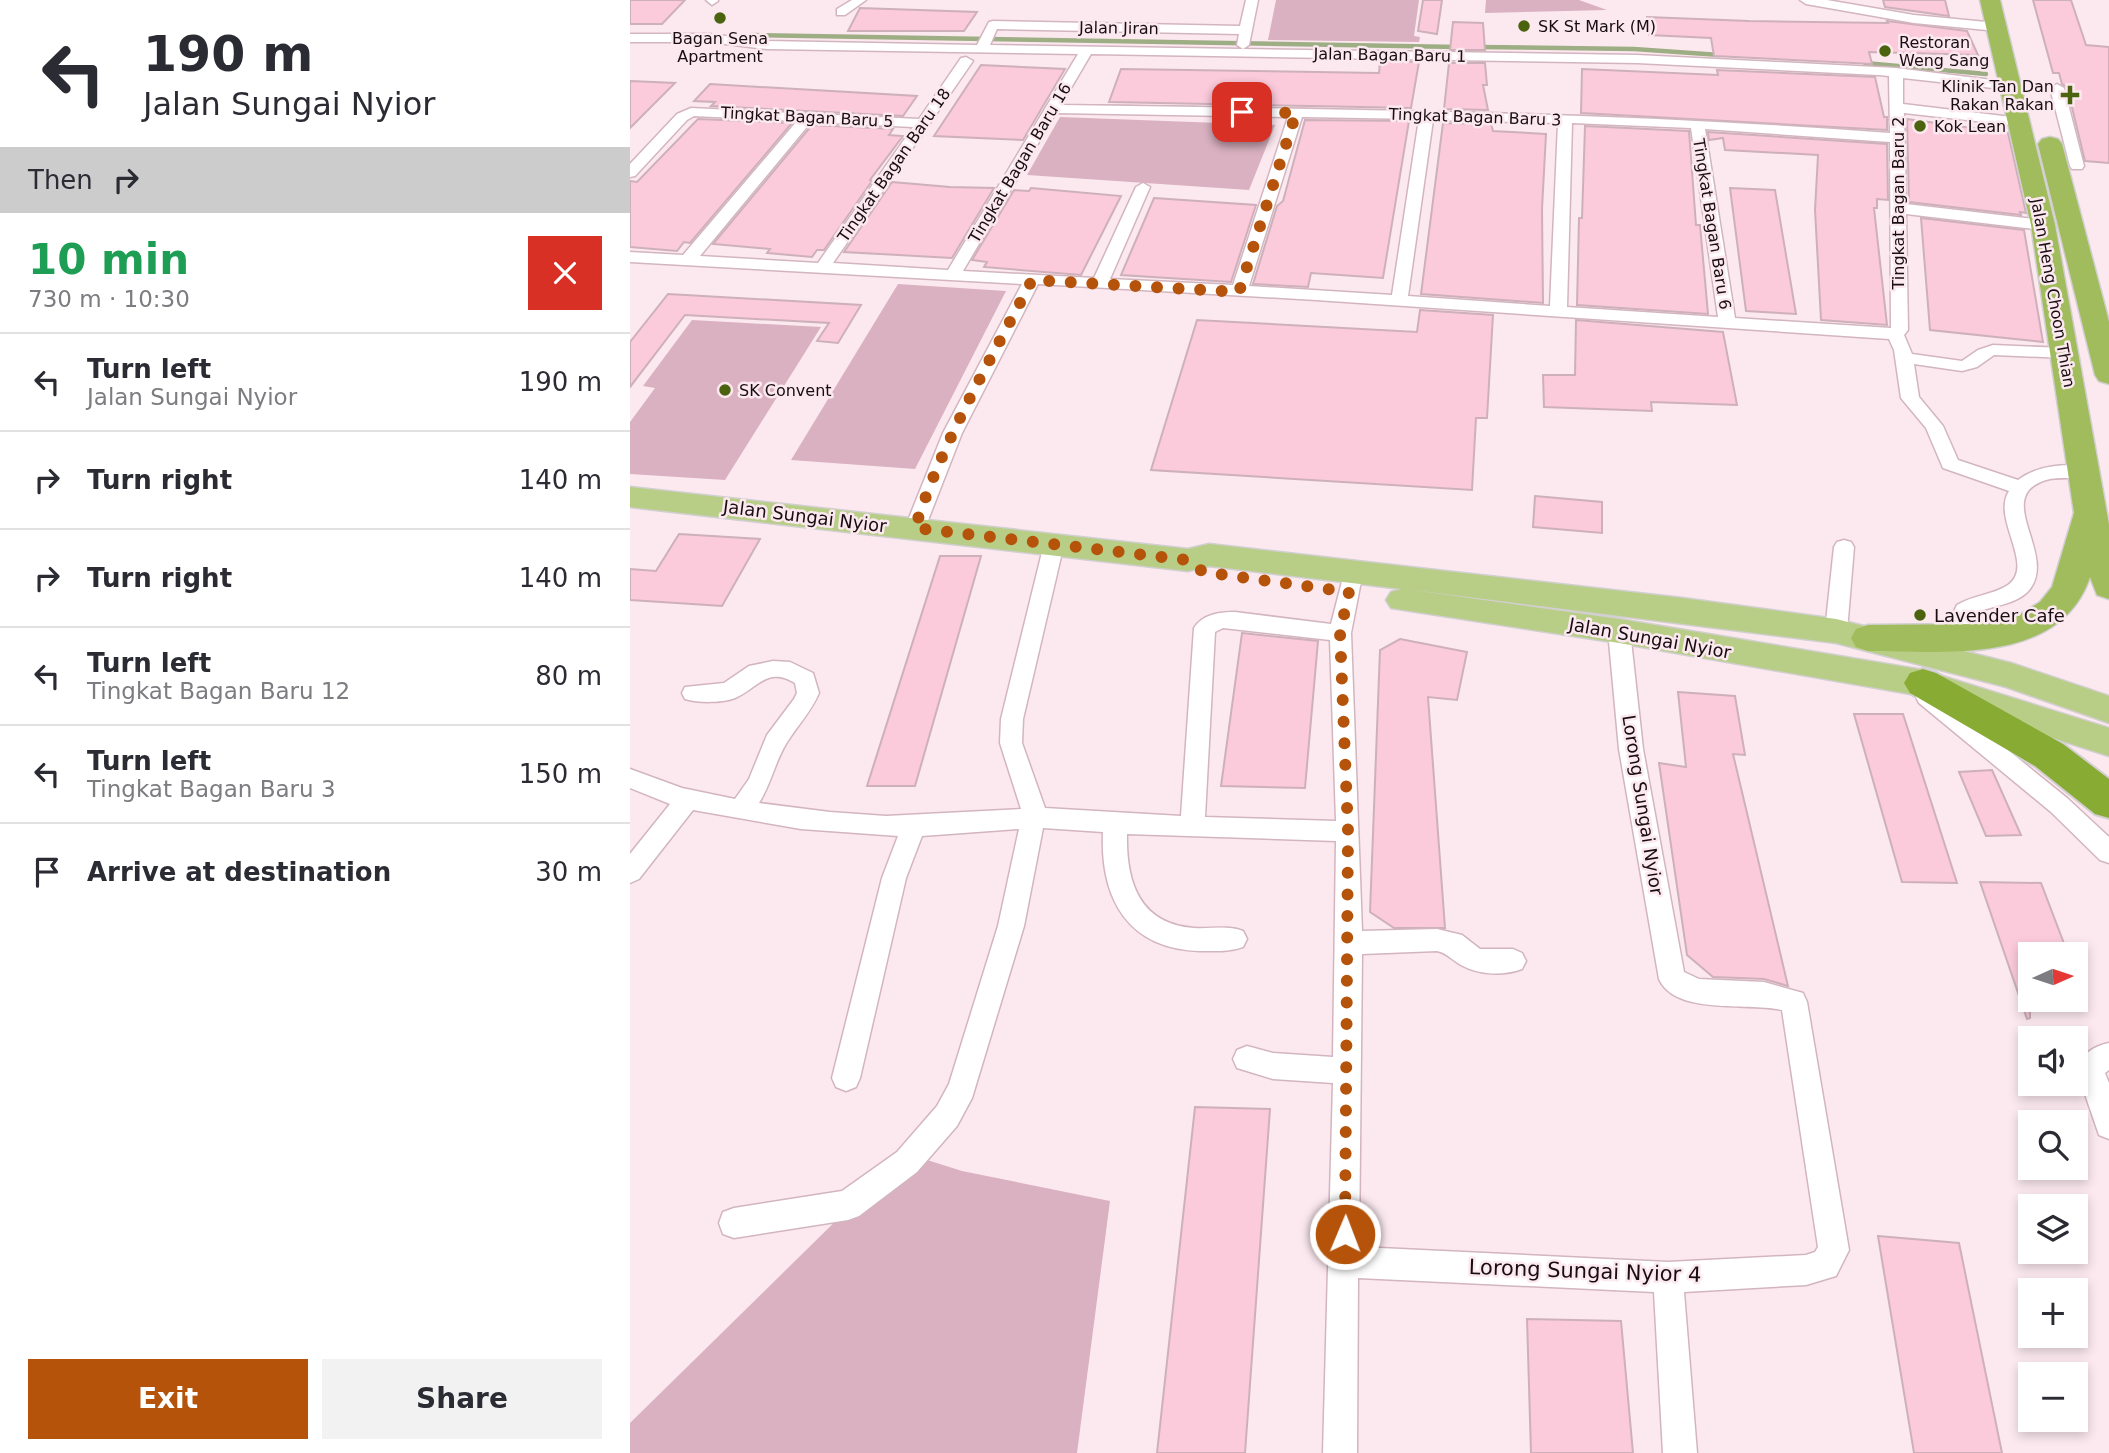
<!DOCTYPE html>
<html lang="en">
<head>
<meta charset="utf-8">
<style>
	body { margin:0; font-family:"DejaVu Sans",sans-serif; background:#f2f2f3; color:#2b2b33; height:100vh; display:flex; flex-direction:column; font-size:26px; white-space:nowrap }
	* { box-sizing:border-box; margin:0 }
	p { font-size:23px; color:#7c7c81 }
	.icon { flex:none; width:38px; height:38px; fill:none; stroke:currentColor; stroke-width:2; stroke-linecap:round; stroke-linejoin:round }
	.map { position:relative; flex:1; overflow:hidden }
	.details { display:flex; flex-direction:column; background:#fff; width:630px }
	.details>* { flex:none }
	.banner { background:#fff; color:#2b2b33; overflow:hidden }
	.needle { width:46px; rotate:87deg }
	.buttons { position:absolute; left:1388px; top:942px; display:grid; gap:14px }
	.buttons a { display:grid; place-items:center; width:70px; height:70px; border-radius:0px; background:#fff; box-shadow:0 4px 10px #0003; font-size:35px }
	.pin { position:absolute; display:grid; place-items:center; width:60px; height:60px; color:#fff; margin:-30px; border-radius:14px; box-shadow:0 4px 10px #0006 }
	.me { position:absolute; width:77px; margin:-38px; rotate:1deg; stroke-linejoin:round; filter:drop-shadow(0 0 5px #0008) }
	.turn { display:flex; align-items:center; gap:24px; height:147px; padding:0 28px; font-size:32px }
	.turn .icon { width:91px; height:91px; stroke-width:2.5 }
	.turn b { display:block; font-size:49px; line-height:60px }
	.then { display:flex; align-items:center; height:66px; padding:0 28px; background:#0003; gap:14px; font-size:26px }
	.round { display:grid; place-items:center; flex:none; width:74px; height:74px; border-radius:0px; background:#f2f2f3 }
	.overview { display:flex; align-items:center; justify-content:space-between; height:119px; padding:0 28px }
	h1 { font-size:42px; font-weight:700; line-height:52px; color:#1e9e55 }
	.primary-button { display:flex; gap:14px; margin-top:auto; padding:14px 28px }
	.primary-button a { flex:1; height:80px; border-radius:0px; background:#b45309; color:#fff; font-size:28px; font-weight:700; line-height:80px; text-align:center }
	.primary-button a+a { background:#f2f2f3; color:#2b2b33 }
	ul { padding:0; list-style:none }
	li { display:flex; align-items:center; gap:21px; height:98px; padding:0 28px; border-top:2px solid #e1e1e2 }
	li div { flex:1 }
	li b { display:block; font-size:26px }
	li em { font-style:normal }
	main { display:flex; flex:1; min-height:0 }
	.map>svg:first-child { display:block }
	.green { fill:#dab1c0 }
	.lines { fill:none; stroke-linecap:round; stroke-linejoin:round }
	.stream { stroke:#9eae84; stroke-width:4.5 }
	.building { fill:#fbcadb; stroke:#ceb0bb; stroke-width:2 }
	.minor-casing { stroke:#d3b5bf; stroke-width:3 }
	.primary-casing { stroke:#d1cfcf; stroke-width:3 }
	.trunk-casing { stroke:#d1cfcf; stroke-width:3 }
	.motorway-casing { stroke:#d1cfcf; stroke-width:4 }
	.minor { fill:#fff; fill-rule:evenodd }
	.primary { fill:#b8cd85; fill-rule:evenodd }
	.trunk { fill:#a0bc5c; fill-rule:evenodd }
	.motorway { fill:#88ab34; fill-rule:evenodd }
	.route { stroke:#b45309; stroke-width:12; stroke-dasharray:0 21.6 }
	.poi-dot { fill:#4b620f; stroke:#fce9f0; stroke-width:2.5 }
	.labels { text-anchor:middle; dominant-baseline:central; stroke-width:5; stroke-linejoin:round; paint-order:stroke }
	.far-poi-label { font-size:16px; fill:#180e11; stroke:#fce9f0; text-anchor:start }
	.far-street-label { font-size:16px; fill:#180e11; stroke:#fce9f0 }
	.street-label { font-size:18px; fill:#180e11; stroke:#fce9f0 }
	.poi-label { font-size:18px; fill:#180e11; stroke:#fce9f0; text-anchor:start }
	.near-street-label { font-size:21px; fill:#180e11; stroke:#fce9f0 }
</style>
</head>
<body>
<main>
<section class="details">
<div class="banner">
<div class="turn"><svg class="icon" aria-label="left" viewBox="0 0 24 24"><path d="M17 20v-9H6M10 6l-5 5 5 5"/></svg><div><b>190 m</b>Jalan Sungai Nyior</div></div>
<div class="then">Then<svg class="icon" aria-label="right" viewBox="0 0 24 24"><path d="M7 20v-9h11M14 6l5 5-5 5"/></svg></div>
</div>
<div class="overview"><div><h1>10 min</h1><p>730 m · 10:30</p></div><a class="round" style="background:#d93025;color:#fff"><svg class="icon" aria-label="close" viewBox="0 0 24 24"><path d="M6 6l12 12M18 6L6 18"/></svg></a></div>
<ul>
<li><svg class="icon" aria-label="left" viewBox="0 0 24 24"><path d="M17 20v-9H6M10 6l-5 5 5 5"/></svg><div><b>Turn left</b><p>Jalan Sungai Nyior</p></div><em>190 m</em></li>
<li><svg class="icon" aria-label="right" viewBox="0 0 24 24"><path d="M7 20v-9h11M14 6l5 5-5 5"/></svg><div><b>Turn right</b></div><em>140 m</em></li>
<li><svg class="icon" aria-label="right" viewBox="0 0 24 24"><path d="M7 20v-9h11M14 6l5 5-5 5"/></svg><div><b>Turn right</b></div><em>140 m</em></li>
<li><svg class="icon" aria-label="left" viewBox="0 0 24 24"><path d="M17 20v-9H6M10 6l-5 5 5 5"/></svg><div><b>Turn left</b><p>Tingkat Bagan Baru 12</p></div><em>80 m</em></li>
<li><svg class="icon" aria-label="left" viewBox="0 0 24 24"><path d="M17 20v-9H6M10 6l-5 5 5 5"/></svg><div><b>Turn left</b><p>Tingkat Bagan Baru 3</p></div><em>150 m</em></li>
<li><svg class="icon" aria-label="arrive" viewBox="0 0 24 24"><path d="M6 21V4h12l-3 4 3 4H6"/></svg><div><b>Arrive at destination</b></div><em>30 m</em></li>
</ul>
<div class="primary-button"><a>Exit</a><a>Share</a></div>
</section>
<div class="map">
<svg width="1479" height="1453" viewBox="0 0 1479 1453">
	<rect width="100%" height="100%" fill="#fce9f0"/>
	<g class="green">
		<path d="M646,0H789L784,36L790,37L789,42L638,40Z"/>
		<path d="M856,0H949L977,10L855,13Z"/>
		<path d="M430,117L645,125L619,190L397,175Z"/>
		<path d="M268,284L376,291L285,469L161,460Z"/>
		<path d="M62,320L191,327L95,480L0,474V422L25,388L13,386Z"/>
		<path d="M275,1153L332,1171L480,1201L447,1453H0V1423Z"/>
	</g>
	<g class="lines">
		<g class="stream">
			<path d="M121,35L828,47"/>
			<path d="M847,47L1004,49L1090,55"/>
			<path d="M1235,63L1356,74"/>
		</g>
	</g>
	<g class="building">
		<path d="M0,0H55L32,24H0Z"/>
		<path d="M793,0H812L807,34L788,31Z"/>
		<path d="M1253,0H1315L1319,16L1255,7Z"/>
		<path d="M1403,0H1441L1456,45L1479,47V163L1455,161L1437,87L1432,84L1429,73H1423Z"/>
		<path d="M230,8L347,12L334,31H218Z"/>
		<path d="M1017,17L1119,21L1258,23L1257,21L1337,31L1348,55L1239,52L1242,64L1084,56L1081,38L1019,35Z"/>
		<path d="M823,22L853,23L855,50H820Z"/>
		<path d="M750,61L789,62L781,108L479,102L491,69L749,73Z"/>
		<path d="M819,63H855L857,85H853L858,110L814,109Z"/>
		<path d="M351,65L435,69L393,140L304,136Z"/>
		<path d="M952,69L1088,75L1087,70L1245,77L1254,117H1257V130L951,113Z"/>
		<path d="M0,81L45,83L0,128Z"/>
		<path d="M80,84L287,96L273,116L81,106L85,102L64,101Z"/>
		<path d="M68,119L162,123L60,243L54,242L47,251L0,247V181L7,182Z"/>
		<path d="M1277,119L1378,133L1396,213L1390,212L1391,215L1279,202Z"/>
		<path d="M675,120L779,121L753,278L681,273L678,287L623,284L647,206L653,201Z"/>
		<path d="M813,123L861,124L863,131L916,134L912,209L913,303L791,294Z"/>
		<path d="M182,125L263,129L259,135L273,136L240,180L242,181L194,250H187L182,257L137,253L140,249L83,244Z"/>
		<path d="M955,126L1059,131L1066,225H1070L1078,314L947,305L949,218H952Z"/>
		<path d="M1078,132L1257,144L1258,200L1247,199V208H1244L1257,325L1191,320L1185,210L1188,155L1095,150L1093,138L1079,140Z"/>
		<path d="M262,182L320,187L364,188L322,258L214,252Z"/>
		<path d="M401,188L491,196L451,275L354,267L357,262L342,260L384,190L399,191Z"/>
		<path d="M1100,188L1145,190L1166,314L1116,311Z"/>
		<path d="M524,198L626,205L601,282L491,275Z"/>
		<path d="M1291,218L1394,230L1413,342L1300,330Z"/>
		<path d="M38,294L231,305L208,343L187,341L199,323L55,315L0,387V342Z"/>
		<path d="M790,310L863,315L857,418H846L842,490L521,470L567,320L787,332Z"/>
		<path d="M946,320L1093,332L1107,405L1021,402L1022,411L914,407L913,375H945Z"/>
		<path d="M905,496L972,502V533L903,527Z"/>
		<path d="M49,534L130,539L92,606L0,600V569L26,571Z"/>
		<path d="M310,556H351L285,786H237Z"/>
		<path d="M612,633L688,641L675,788L591,786Z"/>
		<path d="M770,639L837,652L827,700L798,697L815,928H764L740,912L750,650Z"/>
		<path d="M1048,692L1105,696L1115,755L1103,754L1158,986L1134,979L1083,977L1057,955L1029,763L1056,767Z"/>
		<path d="M1224,714H1273L1327,883L1272,882Z"/>
		<path d="M1362,770L1391,835L1356,836L1329,772Z"/>
		<path d="M1350,882L1411,883L1438,954H1400V1018L1397,1019Z"/>
		<path d="M565,1107L640,1109L615,1453H527Z"/>
		<path d="M1248,1236L1329,1243L1372,1453H1284Z"/>
		<path d="M897,1319L991,1321L1003,1453H901Z"/>
	</g>
	<g class="lines">
		<defs>
			<g id="minor">
				<path d="M76,0H88V1L82,5Z"/>
				<path d="M222,0H236L215,15H207V9Z"/>
				<path d="M616,0H628L619,45L613,49L1007,55L1266,68L1386,83V89L1381,90L1273,78V104L1390,118L1397,122L1390,126L1274,113L1276,204L1413,220L1421,225L1413,230L1276,214L1278,330L1274,335L1282,354L1332,361L1348,350L1363,345L1435,348L1444,353L1435,358L1364,355L1347,367L1332,371L1284,364L1289,397L1313,426L1328,460L1388,480C1406,466 1436,462 1459,468L1462,472L1459,476C1445,480 1430,476 1416,480C1362,497 1427,553 1400,589C1387,606 1359,605 1342,615L1343,637L1340,643L1332,645L1324,643L1320,620L1327,605C1343,595 1363,595 1378,585C1406,565 1361,519 1379,491L1313,468L1296,428L1271,398L1264,350L1259,339L686,300L408,284L332,433L295,528L292,533H278L275,528L313,433L392,284L0,262V252L53,255L167,121L64,116L57,120L5,176L0,177V164L47,114L61,108L289,119L331,58L336,57L343,61L203,263L318,270L448,54L137,49L79,42H0V34H79L137,41L347,45L359,22L363,21L610,26ZM367,29L609,34L607,45L613,49L360,45ZM461,54L1007,63L1248,75L1259,76L1260,133C984,112 708,109 431,105ZM426,113L658,117L603,285L480,279L520,187L513,183L506,187L464,278L333,271ZM672,117L789,119L762,295L619,286ZM803,120L928,123L920,306L778,296ZM181,122L283,127L188,263L70,256ZM942,123L1061,128L1088,317L937,307ZM1075,129L1260,142L1261,328L1105,318Z"/>
				<path d="M1170,0H1197L1284,15L1367,23L1373,27L1367,31L1284,23L1176,4Z"/>
				<path d="M1427,84L1434,88L1454,166L1452,169H1442L1440,166L1420,88Z"/>
				<path d="M424,537L431,539L434,544L393,719L392,743L415,808L551,816L564,628C573,614 590,612 605,612L701,624L716,566L723,564L730,566L733,571L721,633L732,931L807,929L832,935L850,949H883L892,953L896,961L892,969C873,976 849,975 831,965C822,960 817,953 807,951L732,954L729,1247L1038,1262L1176,1255L1185,1252L1188,1247L1152,1010C1118,1002 1046,1016 1029,979L989,749L978,631L981,625L989,623L997,625L1000,631L1013,749L1054,972L1069,979L1134,982L1173,993L1177,1002L1219,1250L1206,1276L1176,1285L1054,1292L1067,1453H1033L1024,1292L728,1278L727,1453H693L703,1083L643,1079L607,1068L603,1059L607,1050L617,1046L643,1053L703,1057L706,841L497,834C496,883 510,924 564,928C581,929 598,925 613,931L617,939L613,947C599,952 584,951 570,951C498,949 470,899 473,832L413,828L394,926L342,1098L327,1126L287,1172L229,1216L218,1220L104,1238L93,1234L89,1223L93,1212L104,1208L212,1191L267,1152L307,1106L319,1084L368,926L389,829L292,836L276,878L230,1078L226,1087L216,1091L206,1087L202,1078L252,878L268,836L171,829L63,810L9,879L0,883V854L40,804L0,788V769L52,788L105,799L119,779L137,735L164,699L167,693L165,683C137,666 128,688 105,698C92,703 68,703 55,699L52,693L55,687L94,683L119,666L143,661L160,662L183,673L189,693C181,712 167,726 156,744C145,762 141,784 129,803L200,812L256,816L391,809L370,743L371,719L414,544L417,539ZM593,628L700,640L706,821L575,817L585,632Z"/>
				<path d="M1214,540L1221,542L1224,547L1217,631L1214,637L1206,639L1198,637L1195,631L1204,547L1207,542Z"/>
				<path d="M1297,688L1305,691L1437,798L1479,837V863L1470,860L1421,812L1289,703L1286,697L1289,691Z"/>
				<path d="M1479,1043V1070L1475,1073L1479,1083V1139L1469,1135L1446,1068C1452,1054 1464,1046 1479,1043Z"/>
			</g>
			<path id="primary" d="M0,487L558,549L579,544L1052,598L1206,619L1381,663L1479,696V723L1376,687L1206,643L775,589L989,619L1293,670L1479,728V756L1292,696L989,643L761,608L756,600L761,592L772,589L579,566L558,571L0,507Z"/>
			<g id="trunk">
				<path d="M1350,0H1370L1425,225L1479,525V599L1467,595L1460,577C1430,666 1313,651 1238,651L1226,647L1221,638L1226,629L1238,625L1347,624L1389,615L1410,602L1422,587L1444,513L1401,225Z"/>
				<path d="M1420,137L1428,139L1432,144L1479,322V384L1469,381L1465,375L1408,144L1412,139Z"/>
			</g>
			<path id="motorway" d="M1293,669L1306,673L1433,744L1479,779V818L1465,814L1405,766L1280,693L1274,683L1280,673Z"/>
		</defs>
		<use href="#minor" class="minor-casing"/>
		<use href="#primary" class="primary-casing"/>
		<use href="#trunk" class="trunk-casing"/>
		<use href="#motorway" class="motorway-casing"/>
		<use href="#minor" class="minor"/>
		<use href="#primary" class="primary"/>
		<use href="#trunk" class="trunk"/>
		<use href="#motorway" class="motorway"/>
	</g>
	<g class="lines">
		<path class="route" d="M612,112L666,113L609,292L402,280C360,361 312,442 285,528L558,560L573,572L719,592L710,633L718,831L715,1234"/>
	</g>
	<g class="poi-dot">
		<circle cx="90" cy="18" r="7"/>
		<circle cx="894" cy="26" r="7"/>
		<circle cx="1255" cy="51" r="7"/>
		<path d="M1436.5 84.5h7v7h7v7h-7v7h-7v-7h-7v-7h7z"/>
		<circle cx="1290" cy="126" r="7"/>
		<circle cx="95" cy="390" r="7"/>
		<circle cx="1290" cy="615" r="7"/>
	</g>
	<g class="labels">
		<g class="far-poi-label">
			<text x="908" y="26">SK St Mark (M)</text>
			<text x="90" y="38" text-anchor="middle">Bagan Sena<tspan x="90" dy="18">Apartment</tspan></text>
			<text x="1269" y="42">Restoran<tspan x="1269" dy="18">Weng Sang</tspan></text>
			<text x="1424" y="86" text-anchor="end">Klinik Tan Dan<tspan x="1424" dy="18">Rakan Rakan</tspan></text>
			<text x="1304" y="126">Kok Lean</text>
			<text x="109" y="390">SK Convent</text>
		</g>
		<g class="far-street-label">
			<text transform="translate(489 28) rotate(1)">Jalan Jiran</text>
			<text transform="translate(760 55) rotate(1)">Jalan Bagan Baru 1</text>
			<text transform="translate(177 117) rotate(3)">Tingkat Bagan Baru 5</text>
			<text transform="translate(845 117) rotate(2)">Tingkat Bagan Baru 3</text>
			<text transform="translate(390 163) rotate(-59)">Tingkat Bagan Baru 16</text>
			<text transform="translate(264 165) rotate(-55)">Tingkat Bagan Baru 18</text>
			<text transform="translate(1268 203) rotate(-90)">Tingkat Bagan Baru 2</text>
			<text transform="translate(1082 224) rotate(81)">Tingkat Bagan Baru 6</text>
			<text transform="translate(1423 293) rotate(80)">Jalan Heng Choon Thian</text>
		</g>
		<g class="street-label">
			<text transform="translate(175 516) rotate(7)">Jalan Sungai Nyior</text>
			<text transform="translate(1020 638) rotate(10)">Jalan Sungai Nyior</text>
			<text transform="translate(1013 805) rotate(81)">Lorong Sungai Nyior</text>
		</g>
		<g class="poi-label">
			<text x="1304" y="615">Lavender Cafe</text>
		</g>
		<g class="near-street-label">
			<text transform="translate(955 1271) rotate(2)">Lorong Sungai Nyior 4</text>
		</g>
	</g>
</svg>
<div class="buttons">
<a><svg class="needle" viewBox="-14 -14 28 28"><path d="M0-13l5 13h-10z" fill="#e53935"/><path d="M0 13l5-13h-10z" fill="#7c7c81"/></svg></a>
<a><svg class="icon" aria-label="sound" viewBox="0 0 24 24"><path d="M4 9h4l5-4v14l-5-4H4zM17 9q2 3 0 6"/></svg></a>
<a><svg class="icon" aria-label="search" viewBox="0 0 24 24"><circle cx="10" cy="10" r="6"/><path d="M15 15l6 6"/></svg></a>
<a><svg class="icon" aria-label="layers" viewBox="0 0 24 24"><path d="M12 4l9 5-9 5-9-5zM3 14l9 5 9-5"/></svg></a>
<a>+</a>
<a>−</a>
</div>
<div class="pin" style="left:612px;top:112px;background:#d93025"><svg class="icon" aria-label="arrive" viewBox="0 0 24 24"><path d="M6 21V4h12l-3 4 3 4H6"/></svg></div>
<svg class="me" style="left:715px;top:1234px" viewBox="-20 -20 40 40"><circle r="17" fill="#b45309" stroke="#fff" stroke-width="3"/><path d="M0-11L8 9 0 5-8 9z" fill="#fff"/></svg>
</div>
</main>
</body>
</html>
